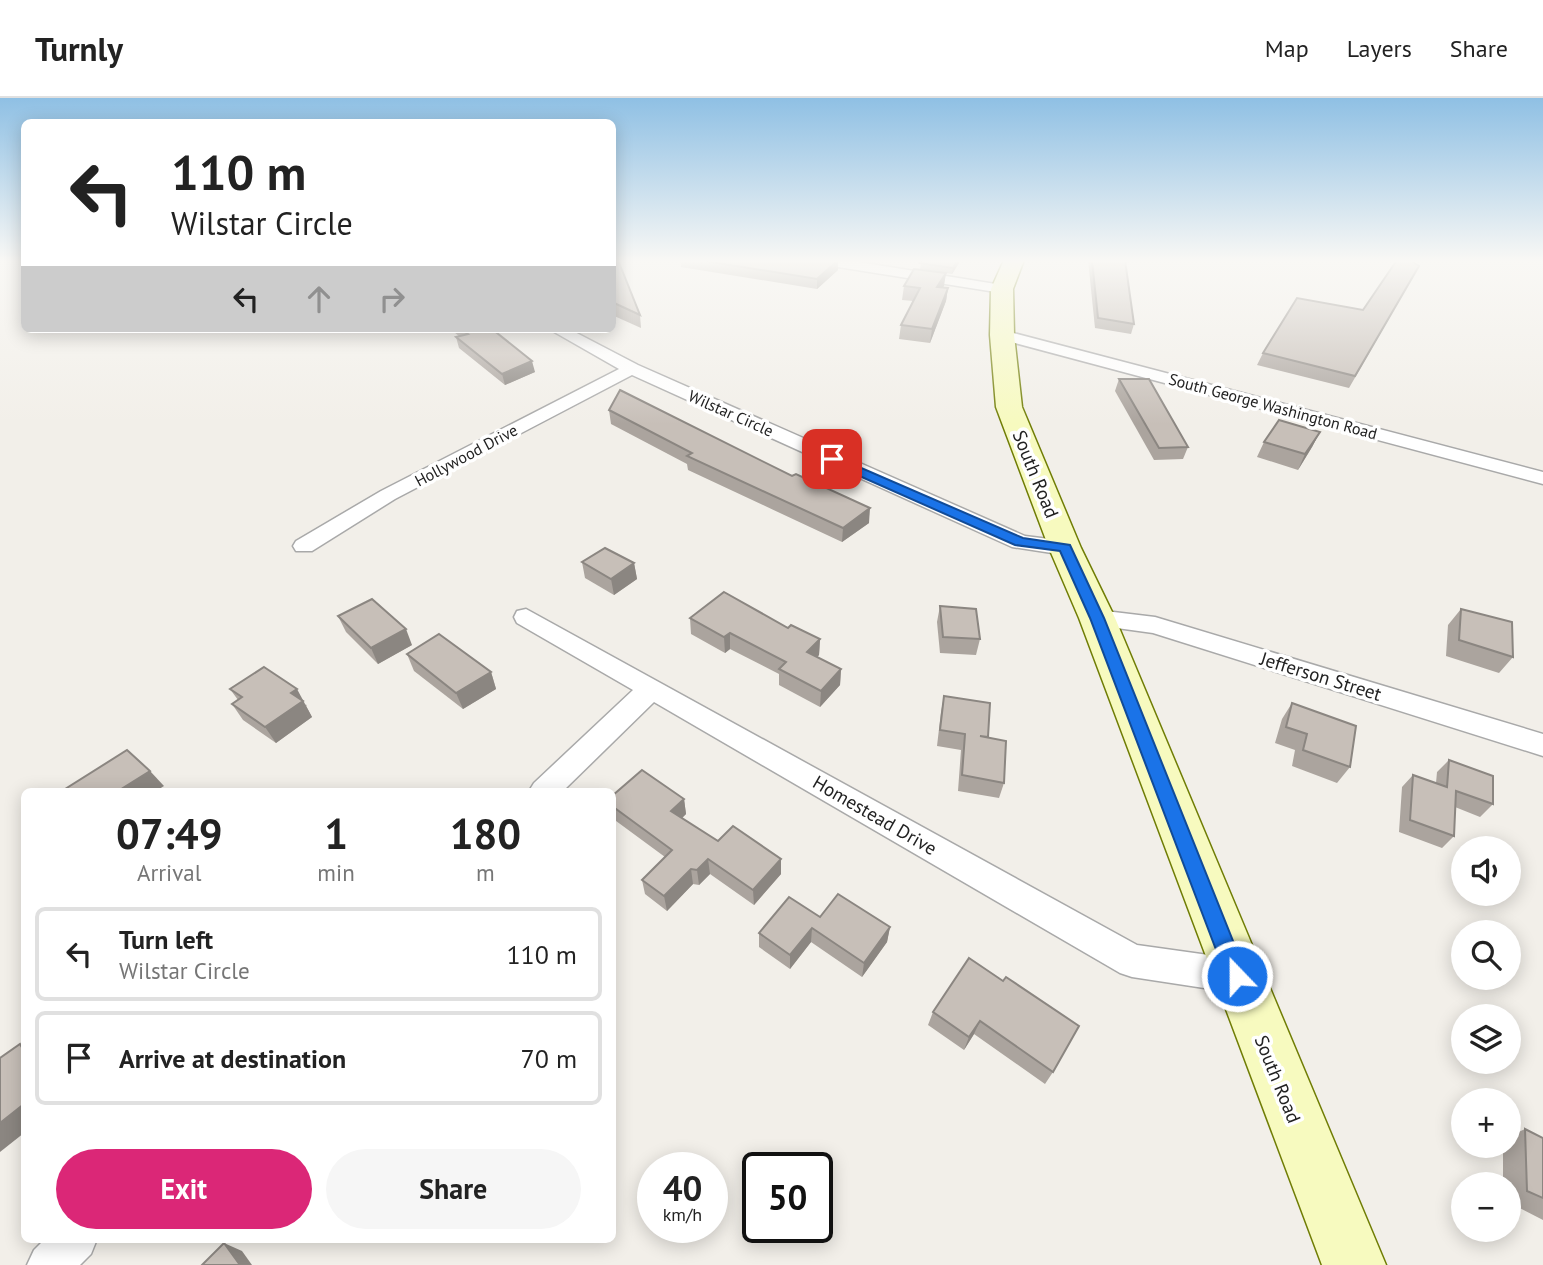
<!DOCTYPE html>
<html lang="en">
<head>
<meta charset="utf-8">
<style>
	body { margin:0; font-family:"PT Sans",sans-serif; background:#f6f6f6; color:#222; height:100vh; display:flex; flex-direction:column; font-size:26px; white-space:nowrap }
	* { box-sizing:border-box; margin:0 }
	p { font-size:23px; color:#767676 }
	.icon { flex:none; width:38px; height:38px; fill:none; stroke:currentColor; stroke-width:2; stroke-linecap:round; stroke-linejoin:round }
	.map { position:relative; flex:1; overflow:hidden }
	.details { position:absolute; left:21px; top:690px; width:595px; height:455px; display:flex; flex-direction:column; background:#fff; border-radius:10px; box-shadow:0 4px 18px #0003 }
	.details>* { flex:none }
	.banner { position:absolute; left:21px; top:21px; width:595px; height:214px; border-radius:10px; box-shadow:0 4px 18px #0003; background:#fff; color:#222; overflow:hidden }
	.buttons { position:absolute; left:1451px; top:738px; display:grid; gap:14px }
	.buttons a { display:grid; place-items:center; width:70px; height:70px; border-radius:50%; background:#fff; box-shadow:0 4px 18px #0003; font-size:35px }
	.speed { position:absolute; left:637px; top:1054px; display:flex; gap:14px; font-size:35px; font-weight:700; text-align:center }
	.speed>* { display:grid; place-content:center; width:91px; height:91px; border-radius:50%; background:#fff; box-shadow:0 4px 18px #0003; line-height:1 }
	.speed small { font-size:18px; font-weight:400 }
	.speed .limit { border:4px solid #111; border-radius:10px; background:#fff; color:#111 }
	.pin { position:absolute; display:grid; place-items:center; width:60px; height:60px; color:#fff; margin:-30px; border-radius:14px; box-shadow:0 4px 10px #0006 }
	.me { position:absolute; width:77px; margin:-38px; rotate:338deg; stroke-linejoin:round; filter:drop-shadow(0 0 5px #0008) }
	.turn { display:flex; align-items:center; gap:24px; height:147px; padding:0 35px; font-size:32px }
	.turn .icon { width:91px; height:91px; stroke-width:2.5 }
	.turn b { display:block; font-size:49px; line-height:60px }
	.lanes { display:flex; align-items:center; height:66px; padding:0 35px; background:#0003; justify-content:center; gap:35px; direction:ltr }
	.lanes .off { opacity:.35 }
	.eta { display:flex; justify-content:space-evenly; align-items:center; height:119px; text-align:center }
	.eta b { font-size:42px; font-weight:700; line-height:49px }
	.cta { display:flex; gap:14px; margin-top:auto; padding:14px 35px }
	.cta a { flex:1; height:80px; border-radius:42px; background:#db2777; color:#fff; font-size:28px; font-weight:700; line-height:80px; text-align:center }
	.cta a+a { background:#f6f6f6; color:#222 }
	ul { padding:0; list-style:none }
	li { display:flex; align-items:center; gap:21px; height:94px; margin:0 14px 10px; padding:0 21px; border:4px solid #e0e0e0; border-radius:10px }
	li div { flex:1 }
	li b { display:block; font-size:26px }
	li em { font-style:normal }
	header { display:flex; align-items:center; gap:42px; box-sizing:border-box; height:98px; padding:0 35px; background:#fff; border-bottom:2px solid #e0e0e0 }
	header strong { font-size:33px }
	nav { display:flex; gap:38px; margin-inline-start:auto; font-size:24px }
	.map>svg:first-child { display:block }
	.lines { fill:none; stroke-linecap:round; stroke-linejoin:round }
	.minor-casing { stroke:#a9a9a9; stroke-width:3 }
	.secondary-casing { stroke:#707d05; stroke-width:3 }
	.minor { fill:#fff; fill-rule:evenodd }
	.secondary { fill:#f7fabf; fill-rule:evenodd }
	.wall { fill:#aba49e }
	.shaded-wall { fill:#8b8681 }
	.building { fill:#c7bfb8; stroke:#8b8681; stroke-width:2 }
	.route { fill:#1a73e8; stroke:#114b97; stroke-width:2 }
	.labels { text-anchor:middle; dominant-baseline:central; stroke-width:7; stroke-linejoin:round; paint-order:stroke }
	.far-street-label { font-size:16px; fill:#222; stroke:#fff }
	.street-label { font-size:19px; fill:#222; stroke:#fff }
</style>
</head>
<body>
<header>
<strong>Turnly</strong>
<nav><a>Map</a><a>Layers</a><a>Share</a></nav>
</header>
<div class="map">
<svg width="1543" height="1167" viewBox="0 0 1543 1167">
	<rect width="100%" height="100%" fill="#f2efe9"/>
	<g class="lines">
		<defs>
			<g id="minor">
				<path d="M812,162H846L1002,187L1009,191L1002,195L819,166Z"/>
				<path d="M549,231H569L638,267L1025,438L1065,443L1076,450L1065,457L1012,449L632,277L395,401L312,453H296L293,448L296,443L381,393L619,271Z"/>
				<path d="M1002,232L1543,374V386L996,240V234Z"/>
				<path d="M526,511L1137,847L1237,861L1249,866L1255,878L1249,890L1237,895L1132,879L1120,875L654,604L563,693H529L534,685L633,592L517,525L514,519L517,513Z"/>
				<path d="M1097,512L1155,519L1543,636V658L1153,535L1088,526L1085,520L1088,514Z"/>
				<path d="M45,1141H97L91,1156L80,1167H27L34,1152Z"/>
			</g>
			<path id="secondary" d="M1004,162H1024L1013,191L1014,237L1022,309L1081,450L1115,520L1386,1167H1322L1079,520L1049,450L996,309L990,237L991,191Z"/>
		</defs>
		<use href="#minor" class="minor-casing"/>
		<use href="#secondary" class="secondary-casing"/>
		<use href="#minor" class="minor"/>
		<use href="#secondary" class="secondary"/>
	</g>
	<g class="wall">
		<path d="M612,162L640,217L641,230L612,217Z"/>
		<path d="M681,162H838V172L817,191L681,169Z"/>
		<path d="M922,162H961L952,176L920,171Z"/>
		<path d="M1088,162H1125L1134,226L1131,236L1095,230Z"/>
		<path d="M946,175L943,189L948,190L946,203L930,245L899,241L901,227L913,203L902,202L904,188Z"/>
		<path d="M1413,179L1349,290L1257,267L1263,255L1363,212Z"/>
		<path d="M450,231H492L535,274L505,287L459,250L456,239L459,238Z"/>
		<path d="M1119,281L1188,349L1183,361L1154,362L1115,293Z"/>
		<path d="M609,312L792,378L869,425L842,444L688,372L687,366L611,326Z"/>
		<path d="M1320,334L1312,349L1298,372L1257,359L1264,344Z"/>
		<path d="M582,464L634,465L637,481L614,497L585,480Z"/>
		<path d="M940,508L980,541L976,557L940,555L937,524Z"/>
		<path d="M1461,511L1513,559L1499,575L1446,558L1448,527Z"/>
		<path d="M338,518L412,547L378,566L346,534Z"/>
		<path d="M690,520L788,530L820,541L819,557L817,559L841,571L840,587L820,609L779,587V576L730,551L725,555L691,536Z"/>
		<path d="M407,556L491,574L496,591L463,611L414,573Z"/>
		<path d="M230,591L307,607L306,608L312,619L276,645L243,622L232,606L238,602Z"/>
		<path d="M944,598L988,639L1004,685L999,700L958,693L961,652L937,648L941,614Z"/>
		<path d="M1292,605L1350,669L1337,685L1292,668L1295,652L1275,645L1282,621Z"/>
		<path d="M1449,662L1493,706L1480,719L1455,709L1454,738L1442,750L1399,734L1402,689L1413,677L1436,685L1437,674Z"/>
		<path d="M612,698L684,701L686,716L682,720L718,743L781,776L754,807L710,776L699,787L693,786L667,813L645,796L642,782L665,759L612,720Z"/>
		<path d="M820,819L890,829L887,844L862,879L811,844L790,871L759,849V835Z"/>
		<path d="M1003,883L1053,974L1045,986L974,936L964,952L928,927L933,914Z"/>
		<path d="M1525,1031L1543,1040V1122L1508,1104V1087H1503V1048H1508V1039Z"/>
	</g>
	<g class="shaded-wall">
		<path d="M838,162V172L817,191V181Z"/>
		<path d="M958,162H961L952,176L953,170Z"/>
		<path d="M946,175L944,188L935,202L937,189Z"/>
		<path d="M948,190L946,203L930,245L932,231Z"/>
		<path d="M532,263L535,274L505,287L502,276Z"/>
		<path d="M1320,334L1312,349L1298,372L1305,356Z"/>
		<path d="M870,410L869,425L842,444L843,430Z"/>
		<path d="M634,465L637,481L614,497L611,481Z"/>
		<path d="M406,531L412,547L378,566L371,550Z"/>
		<path d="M730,535V551L725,555L724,539Z"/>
		<path d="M820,541L819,557L807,570V554Z"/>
		<path d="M841,571L840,587L820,609L821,593Z"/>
		<path d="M491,574L496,591L463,611L456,595Z"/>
		<path d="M297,591L312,619L276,645L265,629L291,595Z"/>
		<path d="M150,673L164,688L156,693H118Z"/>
		<path d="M684,701L686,716L674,728L671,713Z"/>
		<path d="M708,761L710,776L699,787L697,772Z"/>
		<path d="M781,761V776L754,807L753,792Z"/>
		<path d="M691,771L693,786L667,813L664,798Z"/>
		<path d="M890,829L887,844L862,879L864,865Z"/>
		<path d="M812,830L811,844L790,871V857Z"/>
		<path d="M980,923L974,936L964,952L969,939Z"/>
		<path d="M24,1006V1035L0,1054V1025Z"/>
		<path d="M224,1145L242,1153L252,1167H240Z"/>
	</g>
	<g class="building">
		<path d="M612,162H618L640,217L612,204Z"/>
		<path d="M700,162H838L817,181Z"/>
		<path d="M922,162H958L953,170L920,165Z"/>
		<path d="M1092,162H1125L1134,226L1098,220Z"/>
		<path d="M1397,162H1410L1419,168L1355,278L1263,255L1297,200L1363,212Z"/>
		<path d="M914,171L946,175L937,189L948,190L932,231L901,227L920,190L904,188Z"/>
		<path d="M461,231H492L532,263L502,276L456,239L468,236Z"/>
		<path d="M1119,281H1149L1188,349L1159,350Z"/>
		<path d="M620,292L792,378L796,376L870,410L843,430L687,358L692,355L609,312Z"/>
		<path d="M1279,322L1320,334L1305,356L1264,344Z"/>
		<path d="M605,450L634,465L611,481L582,464Z"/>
		<path d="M724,494L788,530L791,527L820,541L807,554L841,571L821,593L779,571L786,564L730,535L724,539L690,520Z"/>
		<path d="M372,501L406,531L371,550L338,518Z"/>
		<path d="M940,508L976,511L980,541L943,539Z"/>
		<path d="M1461,511L1512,524L1513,559L1459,542Z"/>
		<path d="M439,536L491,574L456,595L407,556Z"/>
		<path d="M264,569L297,591L291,595L303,603L265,629L232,606L242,599L230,591Z"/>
		<path d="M944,598L990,605L988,639L980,638L1006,643L1004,685L962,677L965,636L940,632Z"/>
		<path d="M1292,605L1356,628L1350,669L1303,652L1307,636L1286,629Z"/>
		<path d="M127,652L150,673L118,693H62Z"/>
		<path d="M1449,662L1493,678V706L1456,693L1454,738L1410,722L1413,677L1447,689Z"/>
		<path d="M642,672L684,701L671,713L718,743L733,728L781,761L753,792L708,761L697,772L691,771L664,798L642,782L672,752L612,708V698Z"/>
		<path d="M838,796L890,829L864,865L812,830L790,857L759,835L789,799L820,819Z"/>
		<path d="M969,860L1003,883L1006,879L1079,928L1053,974L980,923L969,939L933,914Z"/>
		<path d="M20,946L24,953V1006L0,1025V960Z"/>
		<path d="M1525,1031L1543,1040V1100L1527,1093Z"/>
		<path d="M224,1145L240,1167H202Z"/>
	</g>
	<linearGradient id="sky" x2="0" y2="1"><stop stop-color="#8fc0e4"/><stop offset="0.5" stop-color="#f9f8f5"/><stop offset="1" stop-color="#f9f8f5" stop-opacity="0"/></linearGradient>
	<rect width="1543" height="326" fill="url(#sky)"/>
	<path class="route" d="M828,359H836L1023,440L1070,447L1104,520L1247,878L1244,885L1237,888L1229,885L1226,878L1090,520L1060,453L1015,447L828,364Z"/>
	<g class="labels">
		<g class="far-street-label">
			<text transform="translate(1273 308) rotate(15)">South George Washington Road</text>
			<text transform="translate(731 315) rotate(24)">Wilstar Circle</text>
			<text transform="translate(466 357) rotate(-28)">Hollywood Drive</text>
		</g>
		<g class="street-label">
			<text transform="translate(1036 376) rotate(68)">South Road</text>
			<text transform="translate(1321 578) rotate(17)">Jefferson Street</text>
			<text transform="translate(875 717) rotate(30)">Homestead Drive</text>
			<text transform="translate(1278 981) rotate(68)">South Road</text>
		</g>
	</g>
</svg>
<div class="buttons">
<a><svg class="icon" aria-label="sound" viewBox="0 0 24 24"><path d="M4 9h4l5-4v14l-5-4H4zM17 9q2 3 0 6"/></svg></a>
<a><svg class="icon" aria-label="search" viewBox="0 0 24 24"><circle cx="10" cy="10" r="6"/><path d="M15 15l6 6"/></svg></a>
<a><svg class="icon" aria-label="layers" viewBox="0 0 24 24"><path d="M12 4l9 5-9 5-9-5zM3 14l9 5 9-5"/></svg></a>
<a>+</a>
<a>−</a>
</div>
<div class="speed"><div>40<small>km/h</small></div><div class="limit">50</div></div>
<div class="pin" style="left:832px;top:361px;background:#d93025"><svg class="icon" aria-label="arrive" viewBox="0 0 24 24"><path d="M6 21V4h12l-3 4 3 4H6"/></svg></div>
<svg class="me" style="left:1237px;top:878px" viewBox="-20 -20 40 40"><circle r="17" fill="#1a73e8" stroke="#fff" stroke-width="3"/><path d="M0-11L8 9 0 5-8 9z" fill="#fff"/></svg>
<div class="banner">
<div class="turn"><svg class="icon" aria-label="left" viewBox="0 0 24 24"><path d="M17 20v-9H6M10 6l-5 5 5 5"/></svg><div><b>110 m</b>Wilstar Circle</div></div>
<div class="lanes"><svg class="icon" aria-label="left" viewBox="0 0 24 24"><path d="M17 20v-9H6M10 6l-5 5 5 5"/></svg><svg class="icon off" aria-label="ahead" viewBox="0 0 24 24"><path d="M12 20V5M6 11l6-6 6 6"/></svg><svg class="icon off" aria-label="right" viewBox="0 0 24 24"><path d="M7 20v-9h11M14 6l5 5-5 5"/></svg></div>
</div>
<section class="details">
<div class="eta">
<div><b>07:49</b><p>Arrival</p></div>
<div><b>1</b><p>min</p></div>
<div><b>180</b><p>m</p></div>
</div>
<ul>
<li><svg class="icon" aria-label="left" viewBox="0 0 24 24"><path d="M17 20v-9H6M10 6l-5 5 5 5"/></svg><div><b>Turn left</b><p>Wilstar Circle</p></div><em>110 m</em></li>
<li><svg class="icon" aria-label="arrive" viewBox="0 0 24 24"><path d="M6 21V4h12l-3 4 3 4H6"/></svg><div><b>Arrive at destination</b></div><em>70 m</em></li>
</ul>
<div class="cta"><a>Exit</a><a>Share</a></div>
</section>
</div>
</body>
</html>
